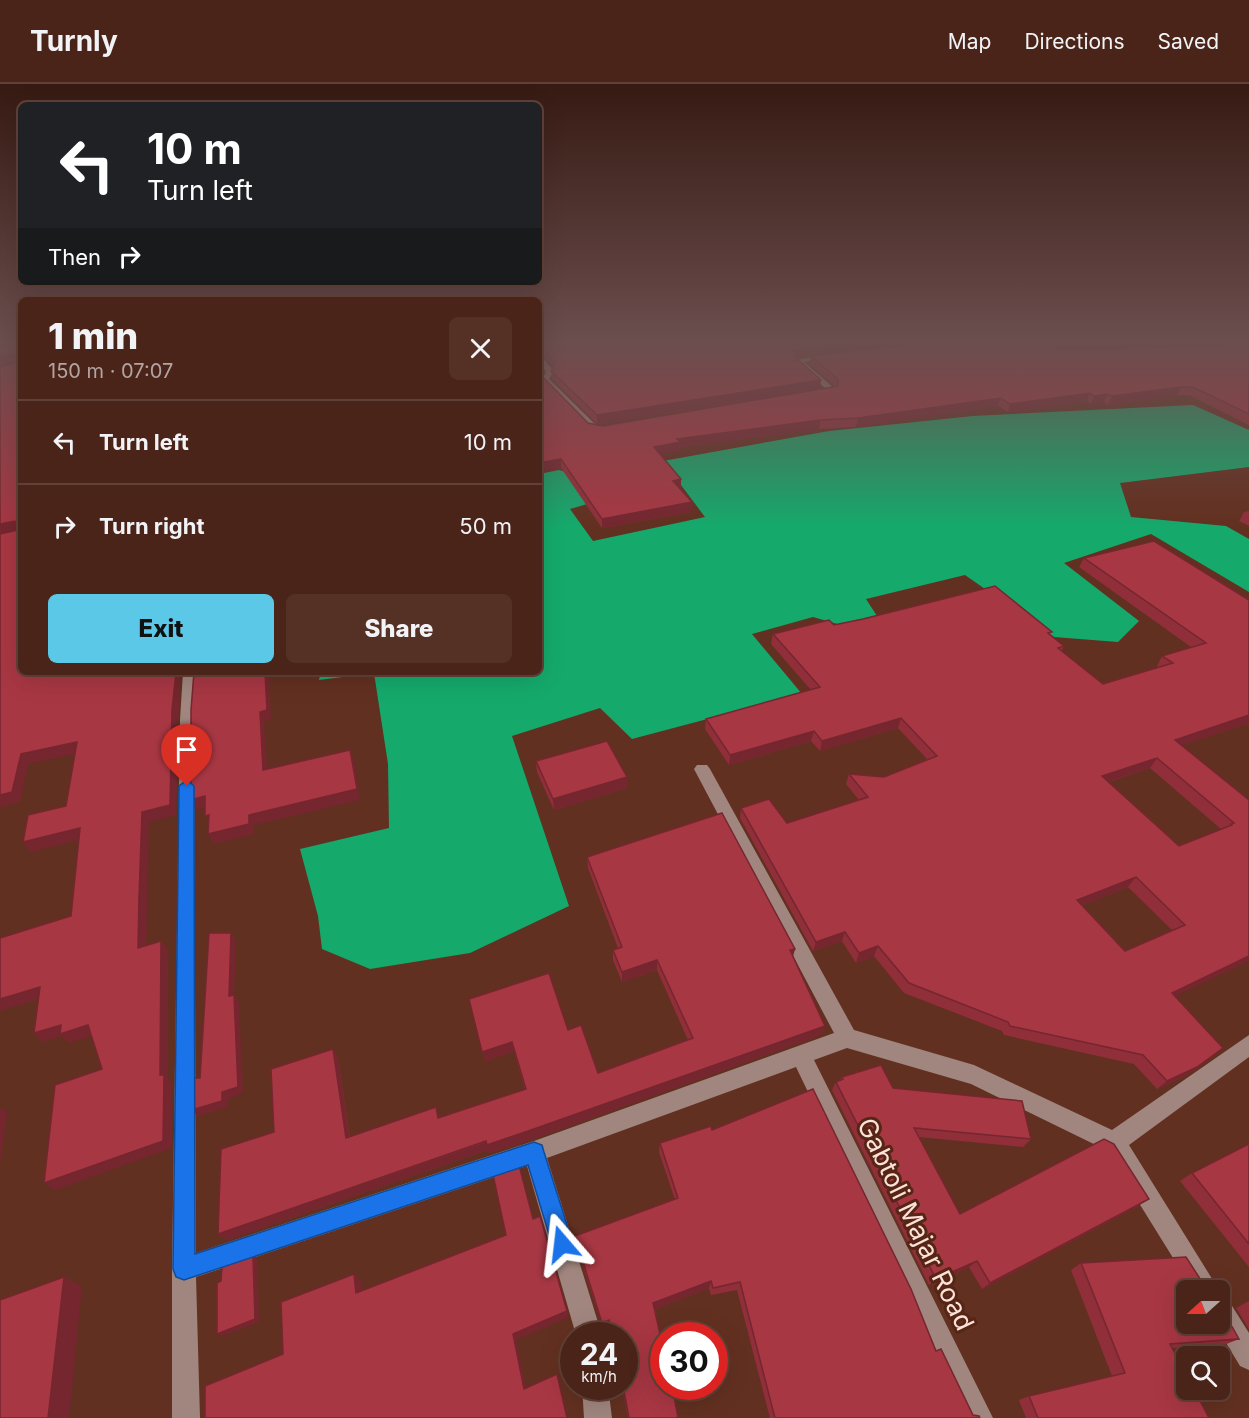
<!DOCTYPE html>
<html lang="en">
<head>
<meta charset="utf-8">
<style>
	body { margin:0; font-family:Inter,sans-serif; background:#543025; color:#f1f3f6; height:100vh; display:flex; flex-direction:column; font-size:22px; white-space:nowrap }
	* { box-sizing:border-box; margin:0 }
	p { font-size:20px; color:#b2a4a2 }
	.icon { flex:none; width:33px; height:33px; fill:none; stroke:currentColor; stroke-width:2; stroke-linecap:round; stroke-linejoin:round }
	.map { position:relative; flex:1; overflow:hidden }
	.drawer { position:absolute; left:18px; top:213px; width:524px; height:378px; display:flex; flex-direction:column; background:#4a2418; border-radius:9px; box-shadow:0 6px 24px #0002,0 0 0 2px #614137 }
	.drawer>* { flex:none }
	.banner { position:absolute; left:18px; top:18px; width:524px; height:183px; border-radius:9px; box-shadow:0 6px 24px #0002,0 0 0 2px #614137; background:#202124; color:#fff; overflow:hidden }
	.needle { width:39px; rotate:249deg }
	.tools { position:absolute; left:1176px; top:1196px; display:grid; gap:12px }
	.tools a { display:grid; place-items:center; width:54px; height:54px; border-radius:9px; background:#4a2418; box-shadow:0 6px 24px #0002,0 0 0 2px #614137; font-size:30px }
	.speed { position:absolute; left:560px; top:1238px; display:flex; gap:12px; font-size:30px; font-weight:700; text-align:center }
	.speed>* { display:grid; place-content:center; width:78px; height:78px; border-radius:50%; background:#4a2418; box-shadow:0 6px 24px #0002,0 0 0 2px #614137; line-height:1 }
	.speed small { font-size:15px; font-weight:400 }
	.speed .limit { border:9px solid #d22; background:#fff; color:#111 }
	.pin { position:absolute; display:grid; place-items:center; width:51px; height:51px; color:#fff; margin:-62px -26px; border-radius:50% 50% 50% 0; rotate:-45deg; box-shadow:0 0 6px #0007 }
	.pin .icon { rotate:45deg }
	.me { position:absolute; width:66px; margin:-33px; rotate:343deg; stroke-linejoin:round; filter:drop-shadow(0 0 4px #0008) }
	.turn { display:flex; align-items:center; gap:21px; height:126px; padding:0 30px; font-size:27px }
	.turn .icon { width:78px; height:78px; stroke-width:2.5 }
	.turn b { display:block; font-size:42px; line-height:51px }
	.then { display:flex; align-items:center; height:57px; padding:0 30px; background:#0003; gap:12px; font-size:22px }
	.round { display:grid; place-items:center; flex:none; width:63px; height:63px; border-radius:9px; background:#543025 }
	.overview { display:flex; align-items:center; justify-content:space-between; height:102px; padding:0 30px }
	h1 { font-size:36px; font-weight:800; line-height:45px }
	.cta { display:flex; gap:12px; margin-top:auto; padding:12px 30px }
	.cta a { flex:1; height:69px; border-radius:9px; background:#5ac8e6; color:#111; font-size:24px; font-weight:800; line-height:69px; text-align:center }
	.cta a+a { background:#543025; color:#f1f3f6 }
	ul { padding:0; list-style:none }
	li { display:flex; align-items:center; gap:18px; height:84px; padding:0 30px; border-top:2px solid #614137 }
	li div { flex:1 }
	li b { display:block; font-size:22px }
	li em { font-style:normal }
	header { display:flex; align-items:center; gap:36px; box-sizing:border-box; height:84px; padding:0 30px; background:#4a2418; border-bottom:2px solid #614137 }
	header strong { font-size:28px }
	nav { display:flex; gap:33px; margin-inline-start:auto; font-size:21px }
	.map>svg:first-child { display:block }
	.water { fill:#15a96c }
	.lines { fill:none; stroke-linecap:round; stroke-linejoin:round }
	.minor { fill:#a0867e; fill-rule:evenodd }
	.wall { fill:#902f3a; fill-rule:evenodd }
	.shaded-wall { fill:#75262f }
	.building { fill:#a73743; stroke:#75262f; stroke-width:1.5; fill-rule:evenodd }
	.route { fill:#1a73e8; stroke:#114b97; stroke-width:1.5 }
	.labels { text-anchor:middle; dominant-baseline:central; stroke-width:6; stroke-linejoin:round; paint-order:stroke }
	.near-street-label { font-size:26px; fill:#fce2d9; stroke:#562516 }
</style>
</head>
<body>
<header>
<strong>Turnly</strong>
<nav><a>Map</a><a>Directions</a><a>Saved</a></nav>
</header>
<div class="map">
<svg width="1249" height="1334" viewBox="0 0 1249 1334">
	<rect width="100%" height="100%" fill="#623020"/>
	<path class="water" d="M1193,321L1249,346V383L1120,399L1131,433L1226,442L1249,455V508L1151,450L1064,479L1139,537L1118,558L1054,553L965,491L866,515L877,532L841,541L813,533L752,550L802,610L632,655L600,624L512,652L569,822L470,869L370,885L322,865L318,832L300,765L389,744L388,680L374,589L319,596L321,588H538L539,390L559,386L597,397L615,412L570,425L593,457L705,433L663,377L829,347L973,332Z"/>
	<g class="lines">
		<g class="minor">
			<path d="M538,269L554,287L549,295L596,341L610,343V347L590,346L543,298L538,299V294L545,291L546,287L538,277Z"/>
			<path d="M831,270L835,272L834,274L804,278L835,305L820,312H814V308L825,304L794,276Z"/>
			<path d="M183,588H197L194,636L196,1169L534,1057L834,949L694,685L697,681H707L710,685L854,946L974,981L1112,1046L1249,951V973L1129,1061L1219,1206H1193L1106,1066L971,1000L847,964L814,976L993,1334H965L796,983L547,1074L602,1251H576L527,1082L196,1193L200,1334H172V1185L180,636Z"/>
			<path d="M1220,1213L1229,1217L1249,1249V1286L1240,1282L1214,1239H1220Z"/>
			<path d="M582,1302H608L612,1334H584Z"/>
		</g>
	</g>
	<g class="wall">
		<path d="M538,257H935L795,273L820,305L597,340L552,295L551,287L553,283L540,268H538Z"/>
		<path d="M1047,257H1249V259L1060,265Z"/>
		<path d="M1249,260V341L1189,311H1177L1108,321L1104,318L1091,320L1087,317L1008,328L998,322L856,343L819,345L681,363L680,367L661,370L681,404L680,405L692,418L691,428L602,444L561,384L538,388V293L588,339L603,342L836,303L809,280L811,272Z"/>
		<path d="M1249,427V442L1239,437L1244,428Z"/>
		<path d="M1084,474L1249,516V639L1182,661L1249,716L1175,912L1213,973L1187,991L1157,1005L1134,980L1004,951L1002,947L904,909L874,872L856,879L842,857L813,867L740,734L741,724L787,739L859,716L846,700L849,690L884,693L927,675L898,644L820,667L811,657L729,681L705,645L706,635L811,606L771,560L773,550L834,541L1050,551L1064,562L1062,567L1103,600L1159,584L1157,582L1162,572L1191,563L1079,483ZM1150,684L1221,745L1179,762L1109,698ZM1128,803L1172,846L1125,867L1082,821Z"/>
		<path d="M536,677L627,704L554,726L537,688Z"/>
		<path d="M587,773L795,865L793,872L825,942L821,951L533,1055L489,1069L488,1066L227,1156L218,1150L274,1048L333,965L338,974L350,1053L440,1034L525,1005L514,967L485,977L469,915L568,946L598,989L688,956L657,886L622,898L613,876V866L618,864L588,784Z"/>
		<path d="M842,993L893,1004L1031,1055L1023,1063L919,1053L960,1130L1138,1122L982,1205L969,1183L929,1201L832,1006L836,998L840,996Z"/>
		<path d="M712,1046L936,1267L973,1331L980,1334H770L737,1206L711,1211L709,1204L655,1225L678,1334H628L622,1302H624V1251H612L610,1242L603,1245L576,1160L575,1152L675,1116L659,1068L660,1059Z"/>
		<path d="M1249,1060V1183L1180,1097L1192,1089Z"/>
		<path d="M1081,1179L1223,1233L1239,1255L1224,1261L1172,1264L1209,1334H1026L1019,1316L1029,1312L1112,1292L1071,1186Z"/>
		<path d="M1249,1217V1245L1236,1224Z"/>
	</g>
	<g class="shaded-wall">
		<path d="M0,257H19L21,261L0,264Z"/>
		<path d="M870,257H935L793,274L794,266Z"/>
		<path d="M16,269L20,277L0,283V274Z"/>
		<path d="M543,280L544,288L538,292V283Z"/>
		<path d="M821,296L820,305L597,340V331Z"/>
		<path d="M1181,303L1177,311L1108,321L1112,312Z"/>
		<path d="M1090,309L1087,317L1008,328L1010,320Z"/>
		<path d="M1107,310L1104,318L1091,320L1094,312Z"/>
		<path d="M1001,314L998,322L856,343L858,334Z"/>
		<path d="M820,336L819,345L681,363L680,367L654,372V363L677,355Z"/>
		<path d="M561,375V384L538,388V379Z"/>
		<path d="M681,395V404L673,406V397Z"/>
		<path d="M692,418L691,428L602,444V435Z"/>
		<path d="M15,437L21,447L0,450V440Z"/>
		<path d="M176,588H181L178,636L176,731L149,738L146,874L138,864L142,728L172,626Z"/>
		<path d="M265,588H269L271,636L264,638L268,696L263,686L260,628Z"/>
		<path d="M1249,631V639L1168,666L1175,656Z"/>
		<path d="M901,634L898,644L820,667L822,657Z"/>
		<path d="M814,647L811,657L729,681L730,671Z"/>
		<path d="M77,658L84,668L28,680L20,718L0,723V711L21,670Z"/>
		<path d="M350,666L354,676L360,716L254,741V750L214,760L208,750L249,731Z"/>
		<path d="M1157,674L1150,684L1096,702L1102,692Z"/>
		<path d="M627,693V704L554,726L553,715Z"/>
		<path d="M205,712L210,722L197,726L191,716Z"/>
		<path d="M80,744L87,754L31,768L23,758Z"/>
		<path d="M1136,793L1128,803L1070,826L1077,816Z"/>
		<path d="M845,848L842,857L813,867L816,858Z"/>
		<path d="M231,849L236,857L234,911L239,918L243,1009L228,1015L227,1023L198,1032L192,1026L222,1008L229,912Z"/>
		<path d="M161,857L168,867V995L172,1000V1064L55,1106L44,1099L160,991Z"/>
		<path d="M878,862L874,872L856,879L859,869Z"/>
		<path d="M795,865L792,875L790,866Z"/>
		<path d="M1249,872V877L1163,918L1172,909Z"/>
		<path d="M657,876V886L622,898V888Z"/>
		<path d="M40,903L50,912L0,927V915Z"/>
		<path d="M61,941H88L97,950L69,959L62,952L44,958L34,949Z"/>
		<path d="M825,942L821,951L533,1055L489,1069L488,1066L227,1156L218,1150Z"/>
		<path d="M512,958L514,967L485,977L482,968Z"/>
		<path d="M1223,964L1213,973L1187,991L1157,1005L1167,997Z"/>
		<path d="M333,965L338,974L351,1062L346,1054Z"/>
		<path d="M1,1023L7,1028L0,1081V1029Z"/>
		<path d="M1149,1115L1138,1122L982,1205L990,1199Z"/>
		<path d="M253,1172L257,1175L259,1238L222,1252L217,1250Z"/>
		<path d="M977,1177L969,1183L929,1201L936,1195Z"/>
		<path d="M354,1190L361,1197L363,1216L356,1209Z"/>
		<path d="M64,1193L82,1202L69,1334H48Z"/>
		<path d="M711,1197L709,1204L653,1226V1219Z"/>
		<path d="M567,1227L569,1233L516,1256L527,1309L524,1305L513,1250Z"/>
		<path d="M609,1236L610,1242L603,1245L602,1239Z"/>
	</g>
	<g class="building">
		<path d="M19,257H21V588H176L172,626L170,721L142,728L139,814L138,864L161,857L160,991H164L163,1057L44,1099L55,1001L102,985L88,941L60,950L61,941L34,949L40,903L0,915V854L71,832L80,744L23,758L28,731L66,722L77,658L21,670L12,708L0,711V450L18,446L15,437L0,440V283L18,278L19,271L16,269L0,274V264L19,259Z"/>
		<path d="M538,257H870L794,266L795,273L821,296L597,331L551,287L555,278L538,260Z"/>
		<path d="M940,257H1047L1061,266L1249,260V330L1193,303H1181L1112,312L1107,310L1094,312L1090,309L1010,320L1001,314L858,334L820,336L677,355L681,358L654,363L681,395L673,397L692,418L602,435L561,375L538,379V293L542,292L588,339L603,342L838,302V295L811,272Z"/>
		<path d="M538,274L543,280L538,283Z"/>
		<path d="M1154,457L1249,516V631L1175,656L1249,716V872L1172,909L1223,964L1197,983L1167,997L1143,971L1010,942L1008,938L909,899L878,862L859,869L845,848L816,858L741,724L769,715L787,739L868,713L849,690L884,693L937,672L901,634L822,657L814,647L730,671L706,635L820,603L773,550L829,536L834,541L863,535L995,502L1052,548L1048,549L1064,562L1058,564L1103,600L1173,579L1162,572L1206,559L1084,474ZM1157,674L1234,739L1231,740L1232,741L1179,762L1102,692ZM1136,793L1185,841L1125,867L1077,816Z"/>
		<path d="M194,588H265L267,626L260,628L263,686L350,666L357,705L249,731V740L208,750L209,731L205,732V712L191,716V626Z"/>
		<path d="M607,657L627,693L553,715L536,677Z"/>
		<path d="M722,729L795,865L790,866L825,942L531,1046L487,1061L486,1057L218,1150L221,1065L274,1048L271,985L333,965L346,1054L436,1023L438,1034L526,1005L512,958L482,968L469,915L549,889L568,946L581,941L598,989L693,954L657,876L622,888L613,866L622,863L587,773Z"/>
		<path d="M209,849H231L229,912L234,911L238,1003L222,1008V1017L192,1026V994H200Z"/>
		<path d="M881,981L893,1004L1022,1017L1031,1055L914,1044L960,1130L1104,1055L1114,1060L1149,1115L990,1199L977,1177L936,1195L836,998L843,995L842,993Z"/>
		<path d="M813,1005L911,1205L936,1267L941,1265L973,1331L979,1332L980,1334H775L740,1198L713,1204L711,1197L653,1219L663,1263V1302H672L678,1333L676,1334H629L623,1302H624V1251H613L609,1236L602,1239L575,1152L678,1114L660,1059L711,1042L712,1046Z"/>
		<path d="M1249,1060V1160L1192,1089Z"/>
		<path d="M518,1077L533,1135L540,1132L567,1227L513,1250L524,1305L557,1290L567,1334H205V1302L283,1270L281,1218L354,1190L356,1209L506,1151L492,1086Z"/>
		<path d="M253,1172L255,1235L217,1250V1199L221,1197L222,1182Z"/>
		<path d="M1186,1173L1204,1201L1208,1202L1210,1206H1186V1239H1220V1226L1223,1234L1226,1232L1239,1255L1170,1260L1186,1291V1305H1194L1209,1334H1038L1029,1312L1125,1289L1081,1179Z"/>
		<path d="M64,1193L48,1334H0V1216Z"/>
	</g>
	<linearGradient id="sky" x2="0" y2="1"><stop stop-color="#361a12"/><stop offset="0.58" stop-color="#6b4e4e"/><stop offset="1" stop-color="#6b4e4e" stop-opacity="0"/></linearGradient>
	<rect width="1249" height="444" fill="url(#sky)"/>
	<path class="route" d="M187,696L194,702L195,1170L534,1058L542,1061L544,1068L573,1160L569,1167L562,1171L554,1167L528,1081L184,1196L176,1193L173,1185L179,702Z"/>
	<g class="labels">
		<g class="near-street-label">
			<text transform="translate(916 1140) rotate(64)">Gabtoli Majar Road</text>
		</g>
	</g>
</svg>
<div class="tools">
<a><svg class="needle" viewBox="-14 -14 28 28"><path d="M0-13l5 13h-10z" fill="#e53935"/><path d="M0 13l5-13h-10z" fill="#b2a4a2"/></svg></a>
<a><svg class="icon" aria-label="search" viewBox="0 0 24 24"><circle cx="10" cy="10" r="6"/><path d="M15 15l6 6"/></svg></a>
</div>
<div class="speed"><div>24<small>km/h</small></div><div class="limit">30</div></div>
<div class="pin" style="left:187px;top:702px;background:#d93025"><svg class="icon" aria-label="arrive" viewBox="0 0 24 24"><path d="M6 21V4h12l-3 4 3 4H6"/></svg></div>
<svg class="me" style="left:562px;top:1160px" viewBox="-20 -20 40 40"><path d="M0-17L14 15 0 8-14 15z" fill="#1a73e8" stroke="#fff" stroke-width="4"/></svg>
<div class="banner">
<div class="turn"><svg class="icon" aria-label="left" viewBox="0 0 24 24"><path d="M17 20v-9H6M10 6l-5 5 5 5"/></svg><div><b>10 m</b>Turn left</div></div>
<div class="then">Then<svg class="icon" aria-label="right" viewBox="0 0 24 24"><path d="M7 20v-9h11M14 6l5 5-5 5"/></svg></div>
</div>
<section class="drawer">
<div class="overview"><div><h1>1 min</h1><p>150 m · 07:07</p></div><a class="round"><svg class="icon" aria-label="close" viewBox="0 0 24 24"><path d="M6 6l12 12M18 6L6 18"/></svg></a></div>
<ul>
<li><svg class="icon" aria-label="left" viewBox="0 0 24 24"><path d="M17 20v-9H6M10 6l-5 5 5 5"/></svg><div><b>Turn left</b></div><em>10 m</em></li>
<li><svg class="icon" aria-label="right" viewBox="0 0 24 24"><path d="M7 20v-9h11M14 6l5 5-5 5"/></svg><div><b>Turn right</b></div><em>50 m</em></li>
</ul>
<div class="cta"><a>Exit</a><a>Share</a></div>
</section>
</div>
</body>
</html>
